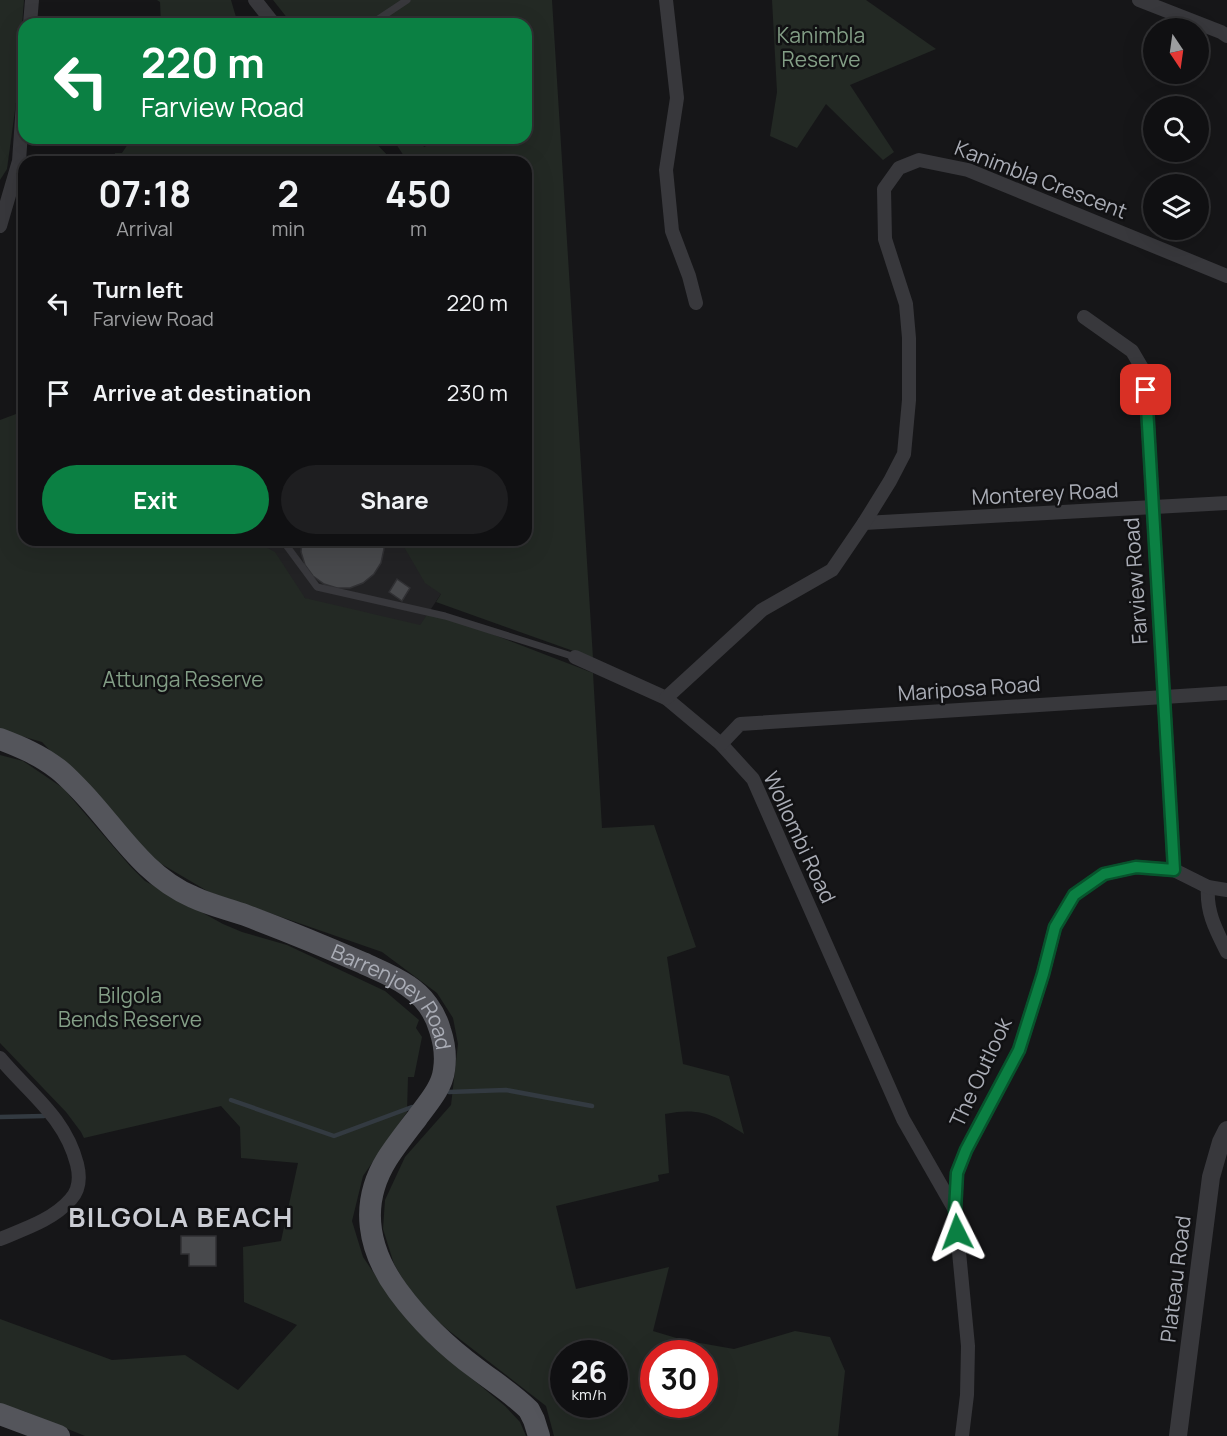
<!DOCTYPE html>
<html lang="en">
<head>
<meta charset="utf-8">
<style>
	body { margin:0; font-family:Manrope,sans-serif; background:#1e1e20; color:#f1f3f6; height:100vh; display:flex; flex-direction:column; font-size:22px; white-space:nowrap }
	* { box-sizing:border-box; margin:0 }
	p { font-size:20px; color:#9c9d9f }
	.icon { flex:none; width:33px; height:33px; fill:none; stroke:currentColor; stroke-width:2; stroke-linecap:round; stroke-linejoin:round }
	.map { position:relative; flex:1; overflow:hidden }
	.panel { position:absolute; left:18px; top:156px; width:514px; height:390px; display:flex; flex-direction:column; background:#101012; border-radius:18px; box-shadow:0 6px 24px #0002,0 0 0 2px #303032 }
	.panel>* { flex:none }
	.banner { position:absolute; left:18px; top:18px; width:514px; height:126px; border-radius:18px; box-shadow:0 6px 24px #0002,0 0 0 2px #303032; background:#0b8043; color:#fff; overflow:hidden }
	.needle { width:39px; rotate:167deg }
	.fabs { position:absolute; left:1143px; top:18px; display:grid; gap:12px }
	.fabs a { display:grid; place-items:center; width:66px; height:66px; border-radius:50%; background:#101012; box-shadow:0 6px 24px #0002,0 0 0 2px #303032; font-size:30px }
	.speed { position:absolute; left:550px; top:1340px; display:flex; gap:12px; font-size:30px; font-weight:700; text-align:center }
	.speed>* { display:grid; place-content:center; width:78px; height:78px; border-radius:50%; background:#101012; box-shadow:0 6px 24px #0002,0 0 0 2px #303032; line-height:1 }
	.speed small { font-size:15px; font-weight:400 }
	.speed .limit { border:9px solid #d22; background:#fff; color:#111 }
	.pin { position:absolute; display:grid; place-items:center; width:51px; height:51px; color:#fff; margin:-26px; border-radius:12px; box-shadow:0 3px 9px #0006 }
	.me { position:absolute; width:66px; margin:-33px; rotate:357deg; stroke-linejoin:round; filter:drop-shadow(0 0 4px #0008) }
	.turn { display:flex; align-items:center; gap:21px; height:126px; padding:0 24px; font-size:27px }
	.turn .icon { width:78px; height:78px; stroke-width:2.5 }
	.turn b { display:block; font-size:42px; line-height:51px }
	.eta { display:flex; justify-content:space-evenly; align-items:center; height:102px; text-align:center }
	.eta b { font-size:36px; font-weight:700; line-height:42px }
	.button { display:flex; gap:12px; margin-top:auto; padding:12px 24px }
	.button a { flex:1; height:69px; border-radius:36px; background:#0b8043; color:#fff; font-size:24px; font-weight:700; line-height:69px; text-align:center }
	.button a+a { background:#1e1e20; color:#f1f3f6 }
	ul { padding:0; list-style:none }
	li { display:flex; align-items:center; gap:18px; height:90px; padding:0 24px }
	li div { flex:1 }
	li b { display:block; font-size:22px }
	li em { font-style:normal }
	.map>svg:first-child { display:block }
	.built { fill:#222224 }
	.green { fill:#232924; fill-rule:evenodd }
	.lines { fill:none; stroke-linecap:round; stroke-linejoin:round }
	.stream { stroke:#333a41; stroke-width:4.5 }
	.building { fill:#48494c; stroke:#303033; stroke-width:1.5 }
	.service { stroke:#38383c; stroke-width:7 }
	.minor { stroke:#38383c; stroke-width:14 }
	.tertiary { stroke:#38383c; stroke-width:18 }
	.primary { stroke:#54555b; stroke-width:22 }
	.route-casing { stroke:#07532c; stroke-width:15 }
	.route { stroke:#0b8043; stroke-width:10 }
	.labels { text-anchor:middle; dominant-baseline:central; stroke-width:5; stroke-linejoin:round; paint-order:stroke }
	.park-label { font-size:21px; fill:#839e86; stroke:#111113 }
	.street-label { font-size:21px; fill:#aaadb6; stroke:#111113 }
	.district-label { font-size:27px; font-weight:bold; letter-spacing:1.5px; fill:#caccd3; stroke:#111113 }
</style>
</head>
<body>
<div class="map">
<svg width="1227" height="1436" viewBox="0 0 1227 1436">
	<rect width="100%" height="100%" fill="#161618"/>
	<path class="built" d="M247,540H429L462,562L398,659L238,554Z"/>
	<g class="green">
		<path d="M0,0H24L16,103L7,169L0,180Z"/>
		<path d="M157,0H231L238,24H161L160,2Z"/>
		<path d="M273,0H552L593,658L436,602L441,594L425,583L400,540H526V162H408L392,138H420L424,147L435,142V138H526V24H292Z"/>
		<path d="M772,0H866L936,49L850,85L894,152L883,160L826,104L797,148L770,136L777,92Z"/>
		<path d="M132,138H371L390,158L391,162H113L115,153H122Z"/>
		<path d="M24,411V540H252L275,552L305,598L420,625L430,610L593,673L602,828L654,825L696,947L667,957L683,1064L729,1076L744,1134C714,1115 701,1107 665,1114L669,1173L658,1175L659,1181L556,1206L576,1289L669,1267L653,1331L683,1340L734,1349L795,1331L830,1337L845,1371L838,1436H554L546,1406L448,1330L417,1303L394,1264L383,1229L385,1200L405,1157L451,1105L458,1044L453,1018L437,993L382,952L209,892L153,859L42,742L0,730V420ZM564,1353H615V1404H564ZM654,1353H705V1404H654Z"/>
		<path d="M0,755L23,761L63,788L130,866L145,881L223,924L242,932L287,945L385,991L419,1020L416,1028L422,1037L414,1077H408L407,1112L363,1176L352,1221L363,1257L388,1294L430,1344L505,1406L520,1422L526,1436H85L21,1410L0,1405V1319L112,1360L185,1355L238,1390L297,1325L244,1302L243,1247L281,1241L298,1163L241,1158L240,1127L221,1106L84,1138L81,1132L66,1112L0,1043Z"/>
	</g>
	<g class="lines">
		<g class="stream">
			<path d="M449,1092L506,1090L592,1106"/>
			<path d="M231,1100L334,1136L412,1107"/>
			<path d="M0,1117L44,1116"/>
		</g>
	</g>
	<g class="building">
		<path d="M302,540H383L384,549L381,563L374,574L363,583L350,588H337L324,584L313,576L305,565L301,552Z"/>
		<path d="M397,579L410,588L402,601L389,592Z"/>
		<path d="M181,1236H216V1266H189V1254H181Z"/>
	</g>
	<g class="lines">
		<g class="service">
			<path d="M371,24L407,0"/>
			<path d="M279,540L283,541L317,587L445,616L575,657"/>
		</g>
		<g class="minor">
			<path d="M255,0L274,24"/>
			<path d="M666,0L677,98L666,170L672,231L689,276L696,303"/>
			<path d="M1139,0L1221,32L1227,36"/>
			<path d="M30,24L32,0"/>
			<path d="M0,226L19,161L24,89"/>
			<path d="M1084,317L1132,351L1142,368L1146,390L1174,870"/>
			<path d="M864,523L1227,503"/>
			<path d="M575,657L666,698L721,744L753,779L903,1119L955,1210"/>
			<path d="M666,698L762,610L832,570L864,523L890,481L904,454L909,400V338L906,304L885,239L884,189L899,168L919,160L968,170L1227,276"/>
			<path d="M721,744L740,724L1227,693"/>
			<path d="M1208,887C1206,912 1216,930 1227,952"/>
			<path d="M0,1058C30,1094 65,1117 77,1164C80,1176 80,1189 71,1199C53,1220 24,1229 0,1239"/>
			<path d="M962,1436L967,1395L968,1346L955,1210L957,1173L966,1150L1019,1050L1043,974L1055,927L1074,895L1104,874L1136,867L1174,870L1208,887L1227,890"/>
		</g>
		<path class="tertiary" d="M1178,1436L1211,1177L1221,1142L1227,1130"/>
		<g class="primary">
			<path id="s1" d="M0,739C21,747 40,755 58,769C66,775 73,783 80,790C116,827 143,876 193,897C210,905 228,909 245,915C285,930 324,946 363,963C378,970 394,976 408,986C423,996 435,1012 440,1030C444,1042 446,1057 444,1070C442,1088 427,1104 417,1118C407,1131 396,1145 387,1159C359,1204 368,1250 398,1291C420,1321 447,1347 477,1369C494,1382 513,1394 529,1410L534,1420L539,1436"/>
			<path d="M0,1414L59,1436"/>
		</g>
	</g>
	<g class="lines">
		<defs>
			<path id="route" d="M957,1232L955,1210L957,1173L966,1150L1019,1050L1043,974L1055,927L1074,895L1104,874L1136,867L1174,870L1146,390"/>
		</defs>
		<use href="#route" class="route-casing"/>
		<use href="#route" class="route"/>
	</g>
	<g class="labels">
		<g class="park-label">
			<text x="821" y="35">Kanimbla<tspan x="821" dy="24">Reserve</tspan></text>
			<text x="183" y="679">Attunga Reserve</text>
			<text x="130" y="995">Bilgola<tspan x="130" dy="24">Bends Reserve</tspan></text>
		</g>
		<g class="street-label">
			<text transform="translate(1041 179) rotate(21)">Kanimbla Crescent</text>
			<text transform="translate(1045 493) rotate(-3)">Monterey Road</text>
			<text transform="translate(1135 581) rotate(-94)">Farview Road</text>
			<text transform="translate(969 688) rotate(-4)">Mariposa Road</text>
			<text transform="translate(800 837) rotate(65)">Wollombi Road</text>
			<text stroke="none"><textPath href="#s1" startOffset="482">Barrenjoey Road</textPath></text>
			<text transform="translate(980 1072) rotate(-65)">The Outlook</text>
			<text transform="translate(1175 1279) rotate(-83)">Plateau Road</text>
		</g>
		<g class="district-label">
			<text x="181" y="1216">BILGOLA BEACH</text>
		</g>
	</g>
</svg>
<div class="fabs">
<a><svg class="needle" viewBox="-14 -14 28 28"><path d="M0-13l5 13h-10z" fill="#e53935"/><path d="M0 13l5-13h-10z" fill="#9c9d9f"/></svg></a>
<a><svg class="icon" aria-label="search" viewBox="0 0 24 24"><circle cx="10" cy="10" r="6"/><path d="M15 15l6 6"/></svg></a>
<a><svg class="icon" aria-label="layers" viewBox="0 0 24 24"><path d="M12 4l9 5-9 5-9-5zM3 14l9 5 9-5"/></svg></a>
</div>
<div class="speed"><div>26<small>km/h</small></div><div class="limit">30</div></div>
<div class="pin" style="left:1146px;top:390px;background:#d93025"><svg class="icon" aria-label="arrive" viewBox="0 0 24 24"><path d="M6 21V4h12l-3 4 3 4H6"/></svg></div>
<svg class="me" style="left:957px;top:1232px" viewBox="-20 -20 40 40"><path d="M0-17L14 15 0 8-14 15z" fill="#0b8043" stroke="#fff" stroke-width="4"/></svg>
<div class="banner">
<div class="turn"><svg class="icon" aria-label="left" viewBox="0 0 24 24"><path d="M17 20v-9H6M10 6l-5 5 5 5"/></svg><div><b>220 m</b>Farview Road</div></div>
</div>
<section class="panel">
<div class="eta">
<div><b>07:18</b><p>Arrival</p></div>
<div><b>2</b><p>min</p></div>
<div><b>450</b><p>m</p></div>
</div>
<ul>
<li><svg class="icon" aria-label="left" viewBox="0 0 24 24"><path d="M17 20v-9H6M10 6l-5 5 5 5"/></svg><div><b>Turn left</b><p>Farview Road</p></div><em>220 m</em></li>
<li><svg class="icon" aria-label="arrive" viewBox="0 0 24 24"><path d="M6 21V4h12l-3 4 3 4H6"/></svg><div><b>Arrive at destination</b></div><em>230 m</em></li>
</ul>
<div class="button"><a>Exit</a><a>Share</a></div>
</section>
</div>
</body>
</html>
